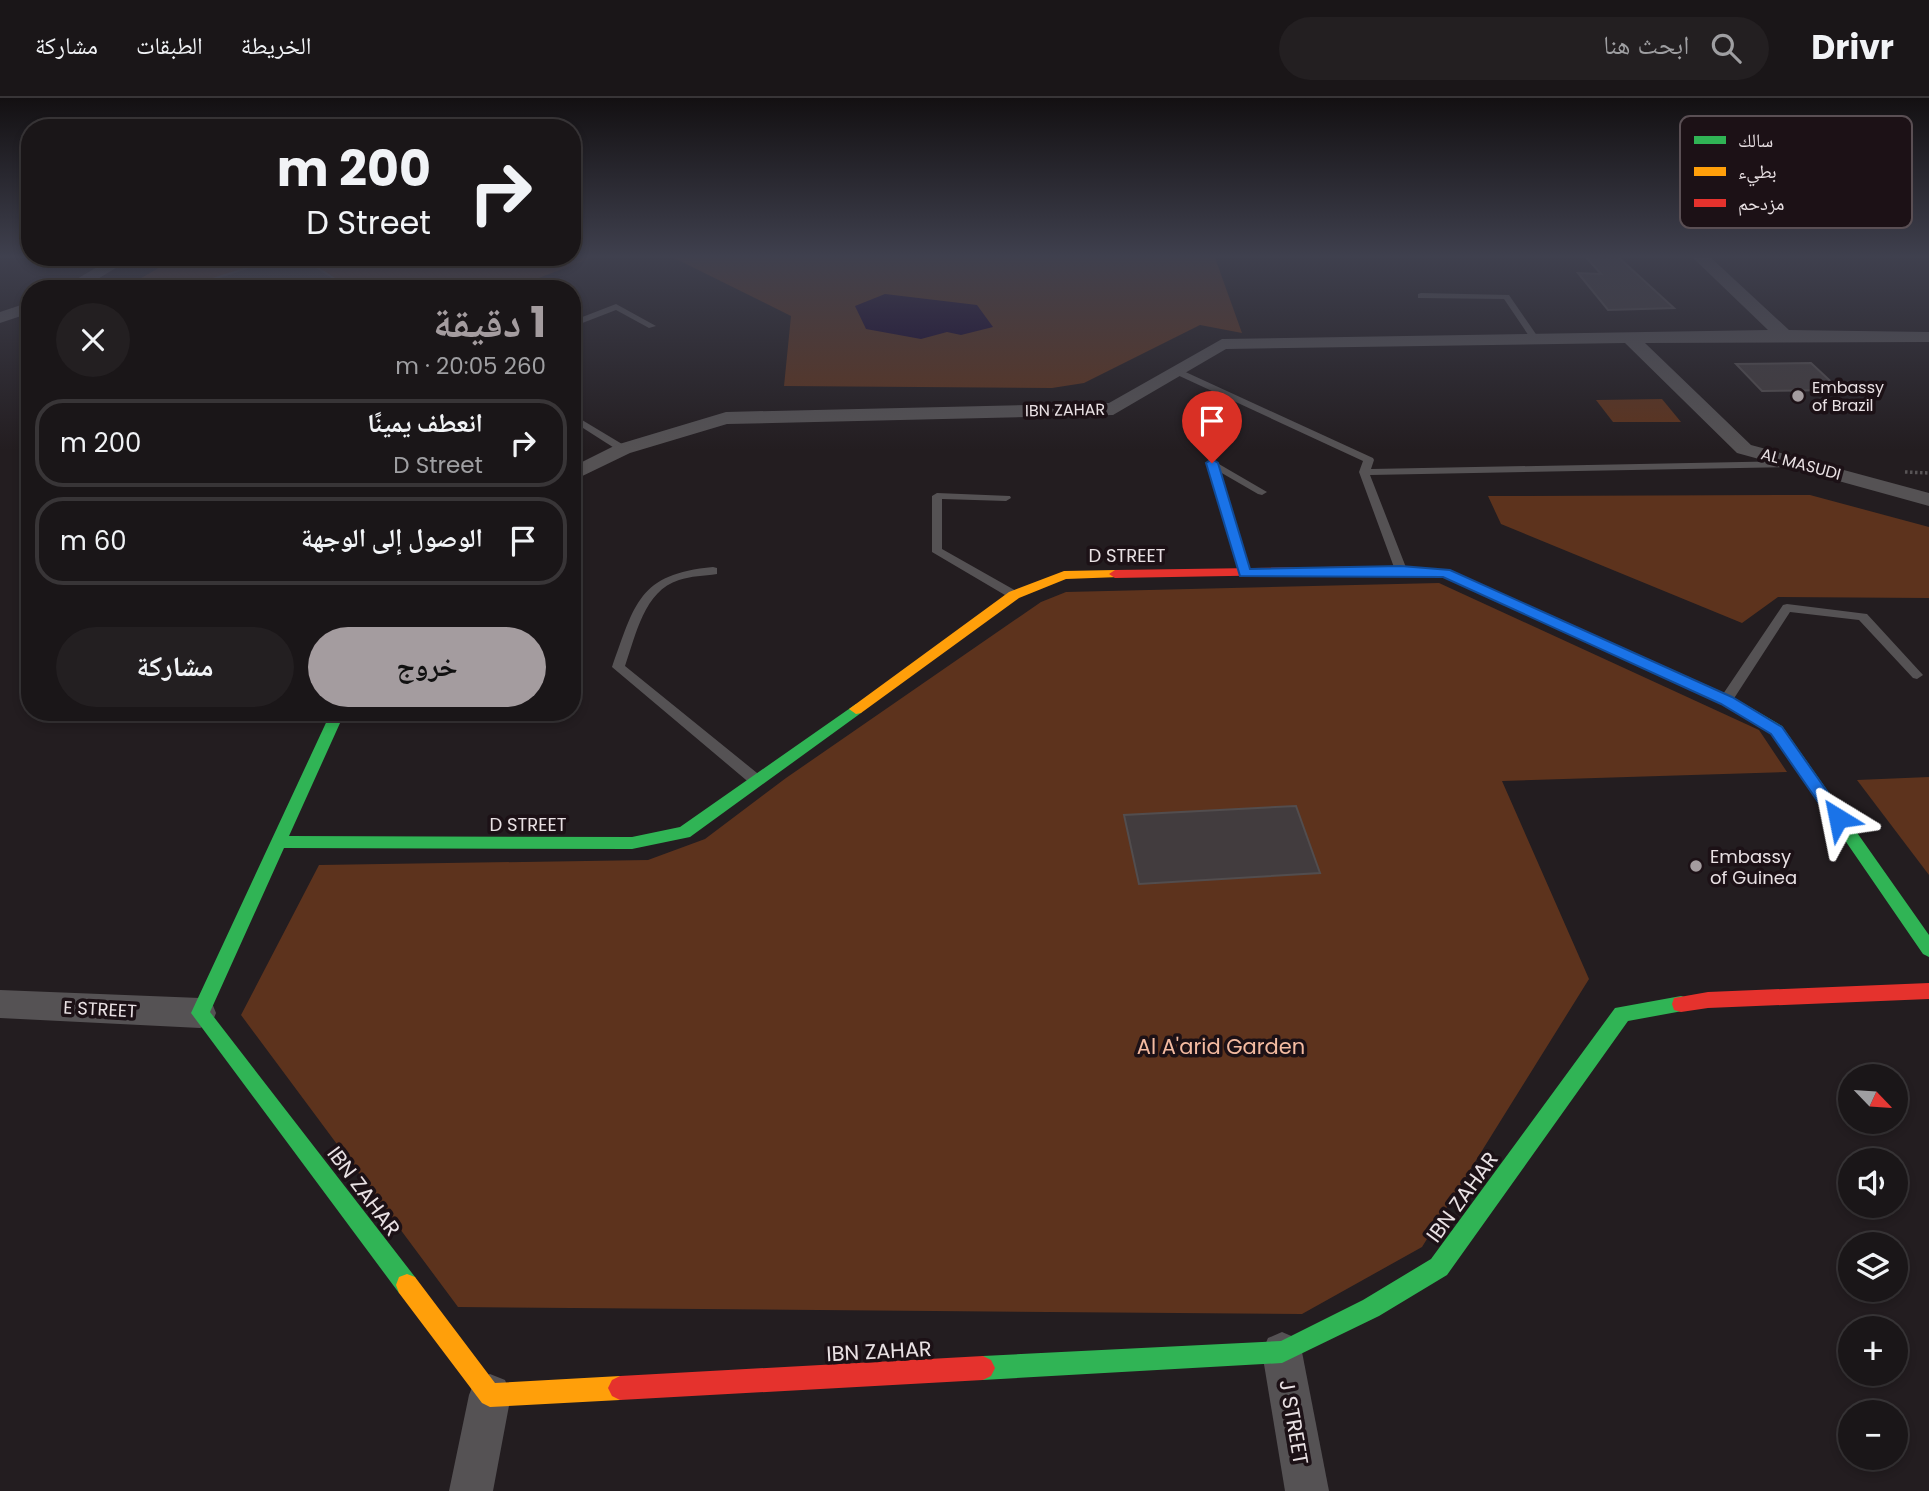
<!DOCTYPE html>
<html lang="ar">
<head>
<meta charset="utf-8">
<style>
	body { margin:0; font-family:Poppins,"Noto Naskh Arabic",sans-serif; background:#231f21; color:#f1f3f6; direction:rtl; height:100vh; display:flex; flex-direction:column; font-size:26px; white-space:nowrap }
	* { box-sizing:border-box; margin:0 }
	p { font-size:23px; color:#9f9fa2 }
	.icon { flex:none; width:38px; height:38px; fill:none; stroke:currentColor; stroke-width:2; stroke-linecap:round; stroke-linejoin:round }
	.map { position:relative; flex:1; overflow:hidden; direction:ltr }
	.details { position:absolute; left:21px; top:182px; width:560px; height:441px; display:flex; flex-direction:column; background:#1a1618; border-radius:28px; box-shadow:0 4px 10px #0003,0 0 0 2px #383537; direction:rtl }
	.details>* { flex:none }
	.banner { position:absolute; left:21px; top:21px; width:560px; height:147px; border-radius:28px; box-shadow:0 4px 10px #0003,0 0 0 2px #383537; direction:rtl; background:#1a1618; color:#f1f3f6; overflow:hidden }
	.needle { width:46px; rotate:115deg }
	.fabs { position:absolute; left:1838px; top:966px; display:grid; gap:14px }
	.fabs a { display:grid; place-items:center; width:70px; height:70px; border-radius:50%; background:#1a1618; box-shadow:0 4px 10px #0003,0 0 0 2px #383537; font-size:35px }
	.pin { position:absolute; display:grid; place-items:center; width:60px; height:60px; color:#fff; margin:-72px -30px; border-radius:50% 50% 50% 0; rotate:-45deg; box-shadow:0 0 7px #0007 }
	.pin .icon { rotate:45deg }
	.me { position:absolute; width:77px; margin:-38px; rotate:325deg; stroke-linejoin:round; filter:drop-shadow(0 0 5px #0008) }
	.turn { display:flex; align-items:center; gap:24px; height:147px; padding:0 35px; font-size:32px }
	.turn .icon { width:91px; height:91px; stroke-width:2.5 }
	.turn b { display:block; font-size:49px; line-height:60px }
	.round { display:grid; place-items:center; flex:none; width:74px; height:74px; border-radius:37px; background:#231f21 }
	.head { display:flex; align-items:center; justify-content:space-between; height:119px; padding:0 35px }
	h1 { font-size:42px; font-weight:700; line-height:52px; color:#a49c9f }
	.action { display:flex; gap:14px; margin-top:auto; padding:14px 35px }
	.action a { flex:1; height:80px; border-radius:42px; background:#a49c9f; color:#111; font-size:28px; font-weight:700; line-height:80px; text-align:center }
	.action a+a { background:#231f21; color:#f1f3f6 }
	ul { padding:0; list-style:none }
	li { display:flex; align-items:center; gap:21px; height:88px; margin:0 14px 10px; padding:0 21px; border:4px solid #383537; border-radius:28px }
	li div { flex:1 }
	li b { display:block; font-size:26px }
	li em { font-style:normal }
	header { display:flex; align-items:center; gap:42px; box-sizing:border-box; height:98px; padding:0 35px; background:#1a1618; border-bottom:2px solid #383537 }
	header strong { font-size:33px }
	nav { display:flex; gap:38px; margin-inline-start:auto; font-size:24px }
	.search { width:490px; height:63px; background:#231f21; display:flex; align-items:center; gap:18px; box-sizing:border-box; padding:0 24px; border-radius:38px; color:#9f9fa2; font-size:26px }
	.map>svg:first-child { display:block }
	.green { fill:#5d331d }
	.water { fill:#15032e }
	.building { fill:#423c3e; stroke:#524d4e; stroke-width:2 }
	.lines { fill:none; stroke-linecap:round; stroke-linejoin:round }
	.path { stroke:#585456; stroke-width:3.5; stroke-dasharray:2.5 2.5; stroke-linecap:butt }
	.lane { fill:#555254; fill-rule:evenodd }
	.street { fill:#555254; fill-rule:evenodd }
	.fast { fill:#30b455; fill-rule:evenodd }
	.slow { fill:#ff9f0a; fill-rule:evenodd }
	.jam { fill:#e5322d; fill-rule:evenodd }
	.route { fill:#1a73e8; stroke:#114b97; stroke-width:2 }
	.poi-dot { fill:#a49c9f; stroke:#1c1116; stroke-width:2.5 }
	.labels { text-anchor:middle; dominant-baseline:central; stroke-width:7; stroke-linejoin:round; paint-order:stroke }
	.far-poi-label { font-size:16px; fill:#e9e1e4; stroke:#1c1116; text-anchor:start }
	.far-street-label { font-size:16px; fill:#e9e1e4; stroke:#1c1116 }
	.street-label { font-size:18px; fill:#e9e1e4; stroke:#1c1116 }
	.poi-label { font-size:18px; fill:#e9e1e4; stroke:#1c1116; text-anchor:start }
	.near-park-label { font-size:21px; fill:#f4bba1; stroke:#1c1116 }
	.near-street-label { font-size:21px; fill:#e9e1e4; stroke:#1c1116 }
	.key { fill:#1c1116; stroke:#5a4f54; stroke-width:2 }
	.key-label { font-size:19px; fill:#e9e1e4 }
</style>
</head>
<body>
<header>
<strong>Drivr</strong>
<div class="search"><svg class="icon" aria-label="search" viewBox="0 0 24 24"><circle cx="10" cy="10" r="6"/><path d="M15 15l6 6"/></svg>ابحث هنا</div>
<nav><a>الخريطة</a><a>الطبقات</a><a>مشاركة</a></nav>
</header>
<div class="map">
<svg width="1929" height="1393" viewBox="0 0 1929 1393">
	<rect width="100%" height="100%" fill="#231d20"/>
	<g class="green">
		<path d="M572,157H599L510,191H122L178,159Z"/>
		<path d="M668,157H1214L1242,235L1200,227L1084,285L1052,290L784,288L791,218Z"/>
		<path d="M1662,301L1681,324H1613L1596,302Z"/>
		<path d="M1488,398L1810,397L1929,429V500L1778,499L1742,525L1501,426Z"/>
		<path d="M1439,485L1759,632L1787,674L1502,683L1589,881L1422,1149L1302,1216L458,1209L241,917L319,767L648,762L705,741L786,680L1041,504L1066,494Z"/>
		<path d="M1929,679V777L1857,682Z"/>
	</g>
	<path class="water" d="M885,196L977,207L993,229L961,237L947,234L921,241L866,231L855,208Z"/>
	<g class="building">
		<path d="M1584,157H1616L1674,210L1608,212L1578,175L1601,176Z"/>
		<path d="M282,159H301L350,191H198L197,186Z"/>
		<path d="M1811,265L1840,292L1762,293L1736,266Z"/>
		<path d="M1296,708L1320,775L1139,786L1124,717Z"/>
	</g>
	<g class="lines">
		<path class="path" d="M1905,374L1929,375"/>
		<g class="lane">
			<path d="M1421,195L1509,197L1540,242L1533,244L1504,201L1418,200V196Z"/>
			<path d="M616,206L656,228L649,230L616,212L572,229V223Z"/>
			<path d="M1173,271H1179L1373,360L1374,362L1371,371L1798,363L1803,366L1798,369L1370,377L1407,472L1401,476L1395,472L1359,374L1363,363L1173,275Z"/>
			<path d="M572,316L627,349L628,351L619,353L572,323Z"/>
			<path d="M1212,362L1267,394L1262,397L1258,396L1220,374L1251,475L1249,478H1241L1239,475L1207,365Z"/>
			<path d="M937,395L1010,398L1011,400L1006,403L942,401V451L1018,494V500H1010L932,454V398Z"/>
			<path d="M713,469L717,470V476C704,478 691,478 679,482C644,493 636,537 625,568L762,679L764,683L757,688L752,687L612,569C635,506 638,476 713,469Z"/>
			<path d="M1787,506L1867,516L1923,577L1917,581L1913,580L1859,522L1790,514L1731,605H1721L1720,602L1721,599L1783,507Z"/>
		</g>
		<g class="street">
			<path d="M1690,157H1708L1789,232L1929,234V244L1645,245L1751,347L1929,395V408L1737,355L1625,245L1226,251L1113,317L727,326L630,355L572,383V369L616,347L726,314L1109,305L1222,241L1768,232Z"/>
			<path d="M114,159H134L81,191H60Z"/>
			<path d="M30,204V215L0,225V214Z"/>
			<path d="M0,892L200,900L212,905L216,915L212,925L200,930L0,920Z"/>
			<path d="M1282,1234L1296,1240L1302,1254L1329,1393H1285L1262,1254L1268,1240Z"/>
			<path d="M490,1276L505,1282L511,1297L493,1393H449L469,1297L475,1282Z"/>
		</g>
		<g class="fast">
			<path d="M1394,468L1450,472L1731,598L1782,628L1929,837V859L1923,856L1772,636L1721,606L1443,479L1389,475L1388,472Z"/>
			<path d="M856,606L861,607L863,611L861,615L690,739L632,751L284,750L210,914L415,1179L418,1187L415,1195L407,1198L399,1195L191,915L331,614H345L289,738L632,739L680,729Z"/>
			<path d="M1681,898L1688,900L1690,906L1688,912L1628,923L1447,1177L1379,1218L1282,1265L983,1282L975,1278L971,1270L975,1262L983,1258L1281,1243L1363,1202L1431,1161L1615,910Z"/>
		</g>
		<g class="slow">
			<path d="M1115,472L1120,473V479L1066,481L1019,500L861,615L856,616L849,611L1009,494L1064,473Z"/>
			<path d="M407,1176L415,1179L495,1285L620,1278L628,1282L632,1290L628,1298L620,1302L490,1309L482,1305L399,1195L396,1187L399,1179Z"/>
		</g>
		<g class="jam">
			<path d="M1394,468L1400,472L1399,475L1115,480L1109,476L1115,472Z"/>
			<path d="M1929,885V901L1708,910L1681,914L1674,912L1672,906L1674,900L1708,894Z"/>
			<path d="M983,1258L991,1262L995,1270L991,1278L983,1282L620,1302L612,1298L608,1290L612,1282L620,1278Z"/>
		</g>
	</g>
	<linearGradient id="sky" x2="0" y2="1"><stop stop-color="#131012"/><stop offset="0.45" stop-color="#3f404e"/><stop offset="1" stop-color="#3f404e" stop-opacity="0"/></linearGradient>
	<rect width="1929" height="352" fill="url(#sky)"/>
	<path class="route" d="M1212,361L1218,365L1250,471L1401,468L1450,472L1732,599L1782,629L1843,716V724H1832L1771,636L1721,606L1443,479L1240,478L1206,365Z"/>
	<g class="poi-dot">
		<circle cx="1798" cy="298" r="7"/>
		<circle cx="1696" cy="768" r="7"/>
	</g>
	<g class="labels">
		<g class="far-poi-label">
			<text x="1812" y="289">Embassy<tspan x="1812" dy="18">of Brazil</tspan></text>
		</g>
		<g class="far-street-label">
			<text transform="translate(1065 312) rotate(-1)">IBN ZAHAR</text>
			<text transform="translate(1801 366) rotate(15)">AL MASUDI</text>
		</g>
		<g class="street-label">
			<text x="1127" y="457">D STREET</text>
			<text x="528" y="726">D STREET</text>
			<text transform="translate(100 911) rotate(3)">E STREET</text>
		</g>
		<g class="poi-label">
			<text x="1710" y="758">Embassy<tspan x="1710" dy="21">of Guinea</tspan></text>
		</g>
		<g class="near-park-label">
			<text x="1221" y="948">Al A'arid Garden</text>
		</g>
		<g class="near-street-label">
			<text transform="translate(364 1093) rotate(53)">IBN ZAHAR</text>
			<text transform="translate(1462 1099) rotate(-54)">IBN ZAHAR</text>
			<text transform="translate(879 1253) rotate(-3)">IBN ZAHAR</text>
			<text transform="translate(1294 1324) rotate(80)">J STREET</text>
		</g>
	</g>
	<rect x="1680" y="18" width="232" height="112" rx="10" class="key"/>
	<rect x="1694" y="38" width="32" height="8" fill="#30b455"/>
	<rect x="1694" y="69" width="32" height="9" fill="#ff9f0a"/>
	<rect x="1694" y="101" width="32" height="8" fill="#e5322d"/>
	<g class="key-label">
		<text x="1738" y="49">سالك</text>
		<text x="1738" y="80">بطيء</text>
		<text x="1738" y="112">مزدحم</text>
	</g>
</svg>
<div class="fabs">
<a><svg class="needle" viewBox="-14 -14 28 28"><path d="M0-13l5 13h-10z" fill="#e53935"/><path d="M0 13l5-13h-10z" fill="#9f9fa2"/></svg></a>
<a><svg class="icon" aria-label="sound" viewBox="0 0 24 24"><path d="M4 9h4l5-4v14l-5-4H4zM17 9q2 3 0 6"/></svg></a>
<a><svg class="icon" aria-label="layers" viewBox="0 0 24 24"><path d="M12 4l9 5-9 5-9-5zM3 14l9 5 9-5"/></svg></a>
<a>+</a>
<a>−</a>
</div>
<div class="pin" style="left:1212px;top:365px;background:#d93025"><svg class="icon" aria-label="arrive" viewBox="0 0 24 24"><path d="M6 21V4h12l-3 4 3 4H6"/></svg></div>
<svg class="me" style="left:1838px;top:720px" viewBox="-20 -20 40 40"><path d="M0-17L14 15 0 8-14 15z" fill="#1a73e8" stroke="#fff" stroke-width="4"/></svg>
<div class="banner">
<div class="turn"><svg class="icon" aria-label="right" viewBox="0 0 24 24"><path d="M7 20v-9h11M14 6l5 5-5 5"/></svg><div><b>200 m</b>D Street</div></div>
</div>
<section class="details">
<div class="head"><div><h1>1 دقيقة</h1><p>260 m · 20:05</p></div><a class="round"><svg class="icon" aria-label="close" viewBox="0 0 24 24"><path d="M6 6l12 12M18 6L6 18"/></svg></a></div>
<ul>
<li><svg class="icon" aria-label="right" viewBox="0 0 24 24"><path d="M7 20v-9h11M14 6l5 5-5 5"/></svg><div><b>انعطف يمينًا</b><p>D Street</p></div><em>200 m</em></li>
<li><svg class="icon" aria-label="arrive" viewBox="0 0 24 24"><path d="M6 21V4h12l-3 4 3 4H6"/></svg><div><b>الوصول إلى الوجهة</b></div><em>60 m</em></li>
</ul>
<div class="action"><a>خروج</a><a>مشاركة</a></div>
</section>
</div>
</body>
</html>
